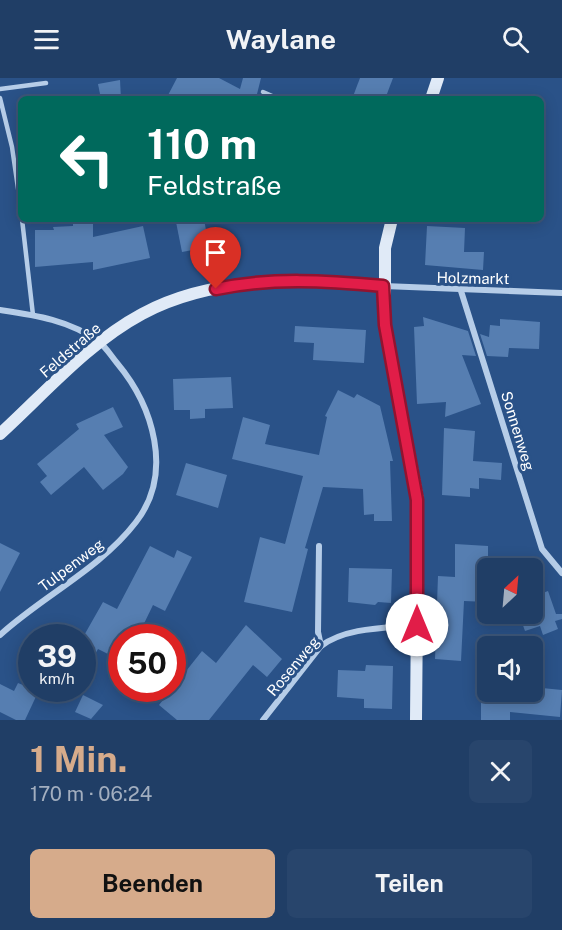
<!DOCTYPE html>
<html lang="de">
<head>
<meta charset="utf-8">
<style>
	body { margin:0; font-family:"Public Sans",sans-serif; background:#28456c; color:#f1f3f6; height:100vh; display:flex; flex-direction:column; font-size:22px; white-space:nowrap }
	* { box-sizing:border-box; margin:0 }
	p { font-size:20px; color:#a2aebf }
	.icon { flex:none; width:33px; height:33px; fill:none; stroke:currentColor; stroke-width:2; stroke-linecap:round; stroke-linejoin:round }
	.map { position:relative; height:642px; overflow:hidden }
	.side { display:flex; flex-direction:column; background:#203e66; flex:1 }
	.side>* { flex:none }
	.banner { position:absolute; left:18px; top:18px; width:526px; height:126px; border-radius:9px; box-shadow:0 3px 15px #0003,0 0 0 2px #3d577a; background:#00695c; color:#fff; overflow:hidden }
	.needle { width:39px; rotate:26deg }
	.buttons { position:absolute; left:477px; top:480px; display:grid; gap:12px }
	.buttons a { display:grid; place-items:center; width:66px; height:66px; border-radius:9px; background:#203e66; box-shadow:0 3px 15px #0003,0 0 0 2px #3d577a; font-size:30px }
	.speed { position:absolute; left:18px; top:546px; display:flex; gap:12px; font-size:30px; font-weight:700; text-align:center }
	.speed>* { display:grid; place-content:center; width:78px; height:78px; border-radius:50%; background:#203e66; box-shadow:0 3px 15px #0003,0 0 0 2px #3d577a; line-height:1 }
	.speed small { font-size:15px; font-weight:400 }
	.speed .limit { border:9px solid #d22; background:#fff; color:#111 }
	.pin { position:absolute; display:grid; place-items:center; width:51px; height:51px; color:#fff; margin:-62px -26px; border-radius:50% 50% 50% 0; rotate:-45deg; box-shadow:0 0 6px #0007 }
	.pin .icon { rotate:45deg }
	.me { position:absolute; width:66px; margin:-33px; rotate:0deg; stroke-linejoin:round; filter:drop-shadow(0 0 4px #0008) }
	.turn { display:flex; align-items:center; gap:21px; height:126px; padding:0 30px; font-size:27px }
	.turn .icon { width:78px; height:78px; stroke-width:2.5 }
	.turn b { display:block; font-size:42px; line-height:51px }
	.round { display:grid; place-items:center; flex:none; width:63px; height:63px; border-radius:9px; background:#28456c }
	.head { display:flex; align-items:center; justify-content:space-between; height:102px; padding:0 30px }
	h1 { font-size:36px; font-weight:700; line-height:45px; color:#d6ab8b }
	.cta { display:flex; gap:12px; margin-top:auto; padding:12px 30px }
	.cta a { flex:1; height:69px; border-radius:9px; background:#d6ab8b; color:#111; font-size:24px; font-weight:700; line-height:69px; text-align:center }
	.cta a+a { background:#28456c; color:#f1f3f6 }
	header { display:flex; justify-content:space-between; align-items:center; height:78px; padding:0 30px; background:#203e66; font-size:27px; font-weight:700 }
	.map>svg:first-child { display:block }
	.building { fill:#567eb1 }
	.lines { fill:none; stroke-linecap:round; stroke-linejoin:round }
	.lane { stroke:#b6cde8; stroke-width:4.5 }
	.street { stroke:#b6cde8; stroke-width:6 }
	.secondary { stroke:#e0eaf7; stroke-width:12 }
	.route-casing { stroke:#92132f; stroke-width:15 }
	.route { stroke:#e11d48; stroke-width:10 }
	.labels { text-anchor:middle; dominant-baseline:central; stroke-width:6; stroke-linejoin:round; paint-order:stroke }
	.street-label { font-size:15px; fill:#fff; stroke:#2a5288 }
</style>
</head>
<body>
<header><svg class="icon" aria-label="menu" viewBox="0 0 24 24"><path d="M4 6h16M4 12h16M4 18h16"/></svg>Waylane<svg class="icon" aria-label="search" viewBox="0 0 24 24"><circle cx="10" cy="10" r="6"/><path d="M15 15l6 6"/></svg></header>
<div class="map">
<svg width="562" height="642" viewBox="0 0 562 642">
	<rect width="100%" height="100%" fill="#2a5288"/>
	<g class="building">
		<path d="M177,0H219L240,11L243,0H261L256,20L259,21H166Z"/>
		<path d="M360,0H393L385,21H352Z"/>
		<path d="M120,2L121,21H101L98,6Z"/>
		<path d="M190,141H204L209,169L182,174L176,144Z"/>
		<path d="M73,145H93V159L143,148L150,180L93,192V184L35,189V152H54L53,149L73,148Z"/>
		<path d="M427,148L465,150L464,174H484L483,192L425,187Z"/>
		<path d="M423,239L468,253L476,278L462,277L481,326L445,339L446,324L417,326L414,249L424,248Z"/>
		<path d="M500,241L540,244L539,271L509,270L508,279L487,278L480,256L489,259L490,247L500,248Z"/>
		<path d="M295,248L366,252L364,285L313,282L314,265L294,264Z"/>
		<path d="M231,299L233,330L205,331V340L190,341V332H174L173,301Z"/>
		<path d="M338,312L354,320L357,316L380,328L393,383H390L392,443H374V436L364,437L363,411L323,409L305,470L308,471L292,534L244,524L260,459L285,466L303,398L232,381L243,339L270,347L265,366L319,377L327,339L325,338Z"/>
		<path d="M113,329L123,349L104,357L128,389L123,396L103,412L84,389L51,417L40,404L47,398L37,386L79,351L76,346Z"/>
		<path d="M444,350L475,353L473,383L502,385L501,402L479,400V411L470,410V419L442,417Z"/>
		<path d="M186,385L227,397L218,430L176,417Z"/>
		<path d="M0,465L20,475L0,514Z"/>
		<path d="M455,466L488,468V524L464,523L461,583L435,581L438,498L455,499Z"/>
		<path d="M150,468L174,480L177,472L192,479L165,533L153,527L137,560H122V583L98,571L82,601V561L103,524L117,531Z"/>
		<path d="M349,490L392,491L391,525L378,524L375,527L348,524Z"/>
		<path d="M548,513L556,536H562V541L555,543L558,551L543,557L540,548L525,553L519,536H532V519Z"/>
		<path d="M246,547L282,581L267,599L253,587L209,642H177L159,627L202,573L216,585Z"/>
		<path d="M366,587L393,588L392,631L364,630V621L337,619L338,592L365,593Z"/>
		<path d="M18,605L30,610H40L25,642H16L0,634V606L14,613Z"/>
		<path d="M532,609L562,612L560,639L510,634V642H481V614H532Z"/>
		<path d="M83,617L103,627L91,641L75,634Z"/>
	</g>
	<g class="lines">
		<g class="lane">
			<path d="M0,11L46,5"/>
			<path d="M263,14L279,21"/>
			<path d="M0,20L12,69L21,131"/>
			<path d="M22,141L33,237"/>
		</g>
		<g class="street">
			<path d="M384,208L562,215"/>
			<path d="M461,213L542,471L562,495"/>
			<path d="M0,232C34,237 70,242 99,264C106,269 111,278 117,285C153,328 174,395 136,444C100,491 44,517 0,557"/>
			<path d="M319,468L318,554L321,568"/>
			<path d="M263,642L321,568C346,549 387,550 417,547"/>
		</g>
		<g class="secondary">
			<path d="M431,21L438,0"/>
			<path d="M392,141L385,170V247L418,422L416,642"/>
			<path d="M0,356C45,315 88,265 142,236C214,197 304,201 383,208"/>
		</g>
	</g>
	<g class="lines">
		<defs>
			<path id="route" d="M216,211C271,199 328,203 383,208L385,247L417,422V547"/>
		</defs>
		<use href="#route" class="route-casing"/>
		<use href="#route" class="route"/>
	</g>
	<g class="labels">
		<g class="street-label">
			<text transform="translate(473 200) rotate(1)">Holzmarkt</text>
			<text transform="translate(70 272) rotate(-41)">Feldstraße</text>
			<text transform="translate(518 353) rotate(73)">Sonnenweg</text>
			<text transform="translate(71 487) rotate(-37)">Tulpenweg</text>
			<text transform="translate(293 588) rotate(-50)">Rosenweg</text>
		</g>
	</g>
</svg>
<div class="buttons">
<a><svg class="needle" viewBox="-14 -14 28 28"><path d="M0-13l5 13h-10z" fill="#e53935"/><path d="M0 13l5-13h-10z" fill="#a2aebf"/></svg></a>
<a><svg class="icon" aria-label="sound" viewBox="0 0 24 24"><path d="M4 9h4l5-4v14l-5-4H4zM17 9q2 3 0 6"/></svg></a>
</div>
<div class="speed"><div>39<small>km/h</small></div><div class="limit">50</div></div>
<div class="pin" style="left:216px;top:211px;background:#d93025"><svg class="icon" aria-label="arrive" viewBox="0 0 24 24"><path d="M6 21V4h12l-3 4 3 4H6"/></svg></div>
<svg class="me" style="left:417px;top:547px" viewBox="-20 -20 40 40"><circle r="19" fill="#fff"/><path d="M0-13L10 11 0 6-10 11z" fill="#e11d48"/></svg>
<div class="banner">
<div class="turn"><svg class="icon" aria-label="left" viewBox="0 0 24 24"><path d="M17 20v-9H6M10 6l-5 5 5 5"/></svg><div><b>110 m</b>Feldstraße</div></div>
</div>
</div>
<section class="side">
<div class="head"><div><h1>1 Min.</h1><p>170 m · 06:24</p></div><a class="round"><svg class="icon" aria-label="close" viewBox="0 0 24 24"><path d="M6 6l12 12M18 6L6 18"/></svg></a></div>
<div class="cta"><a>Beenden</a><a>Teilen</a></div>
</section>
</body>
</html>
